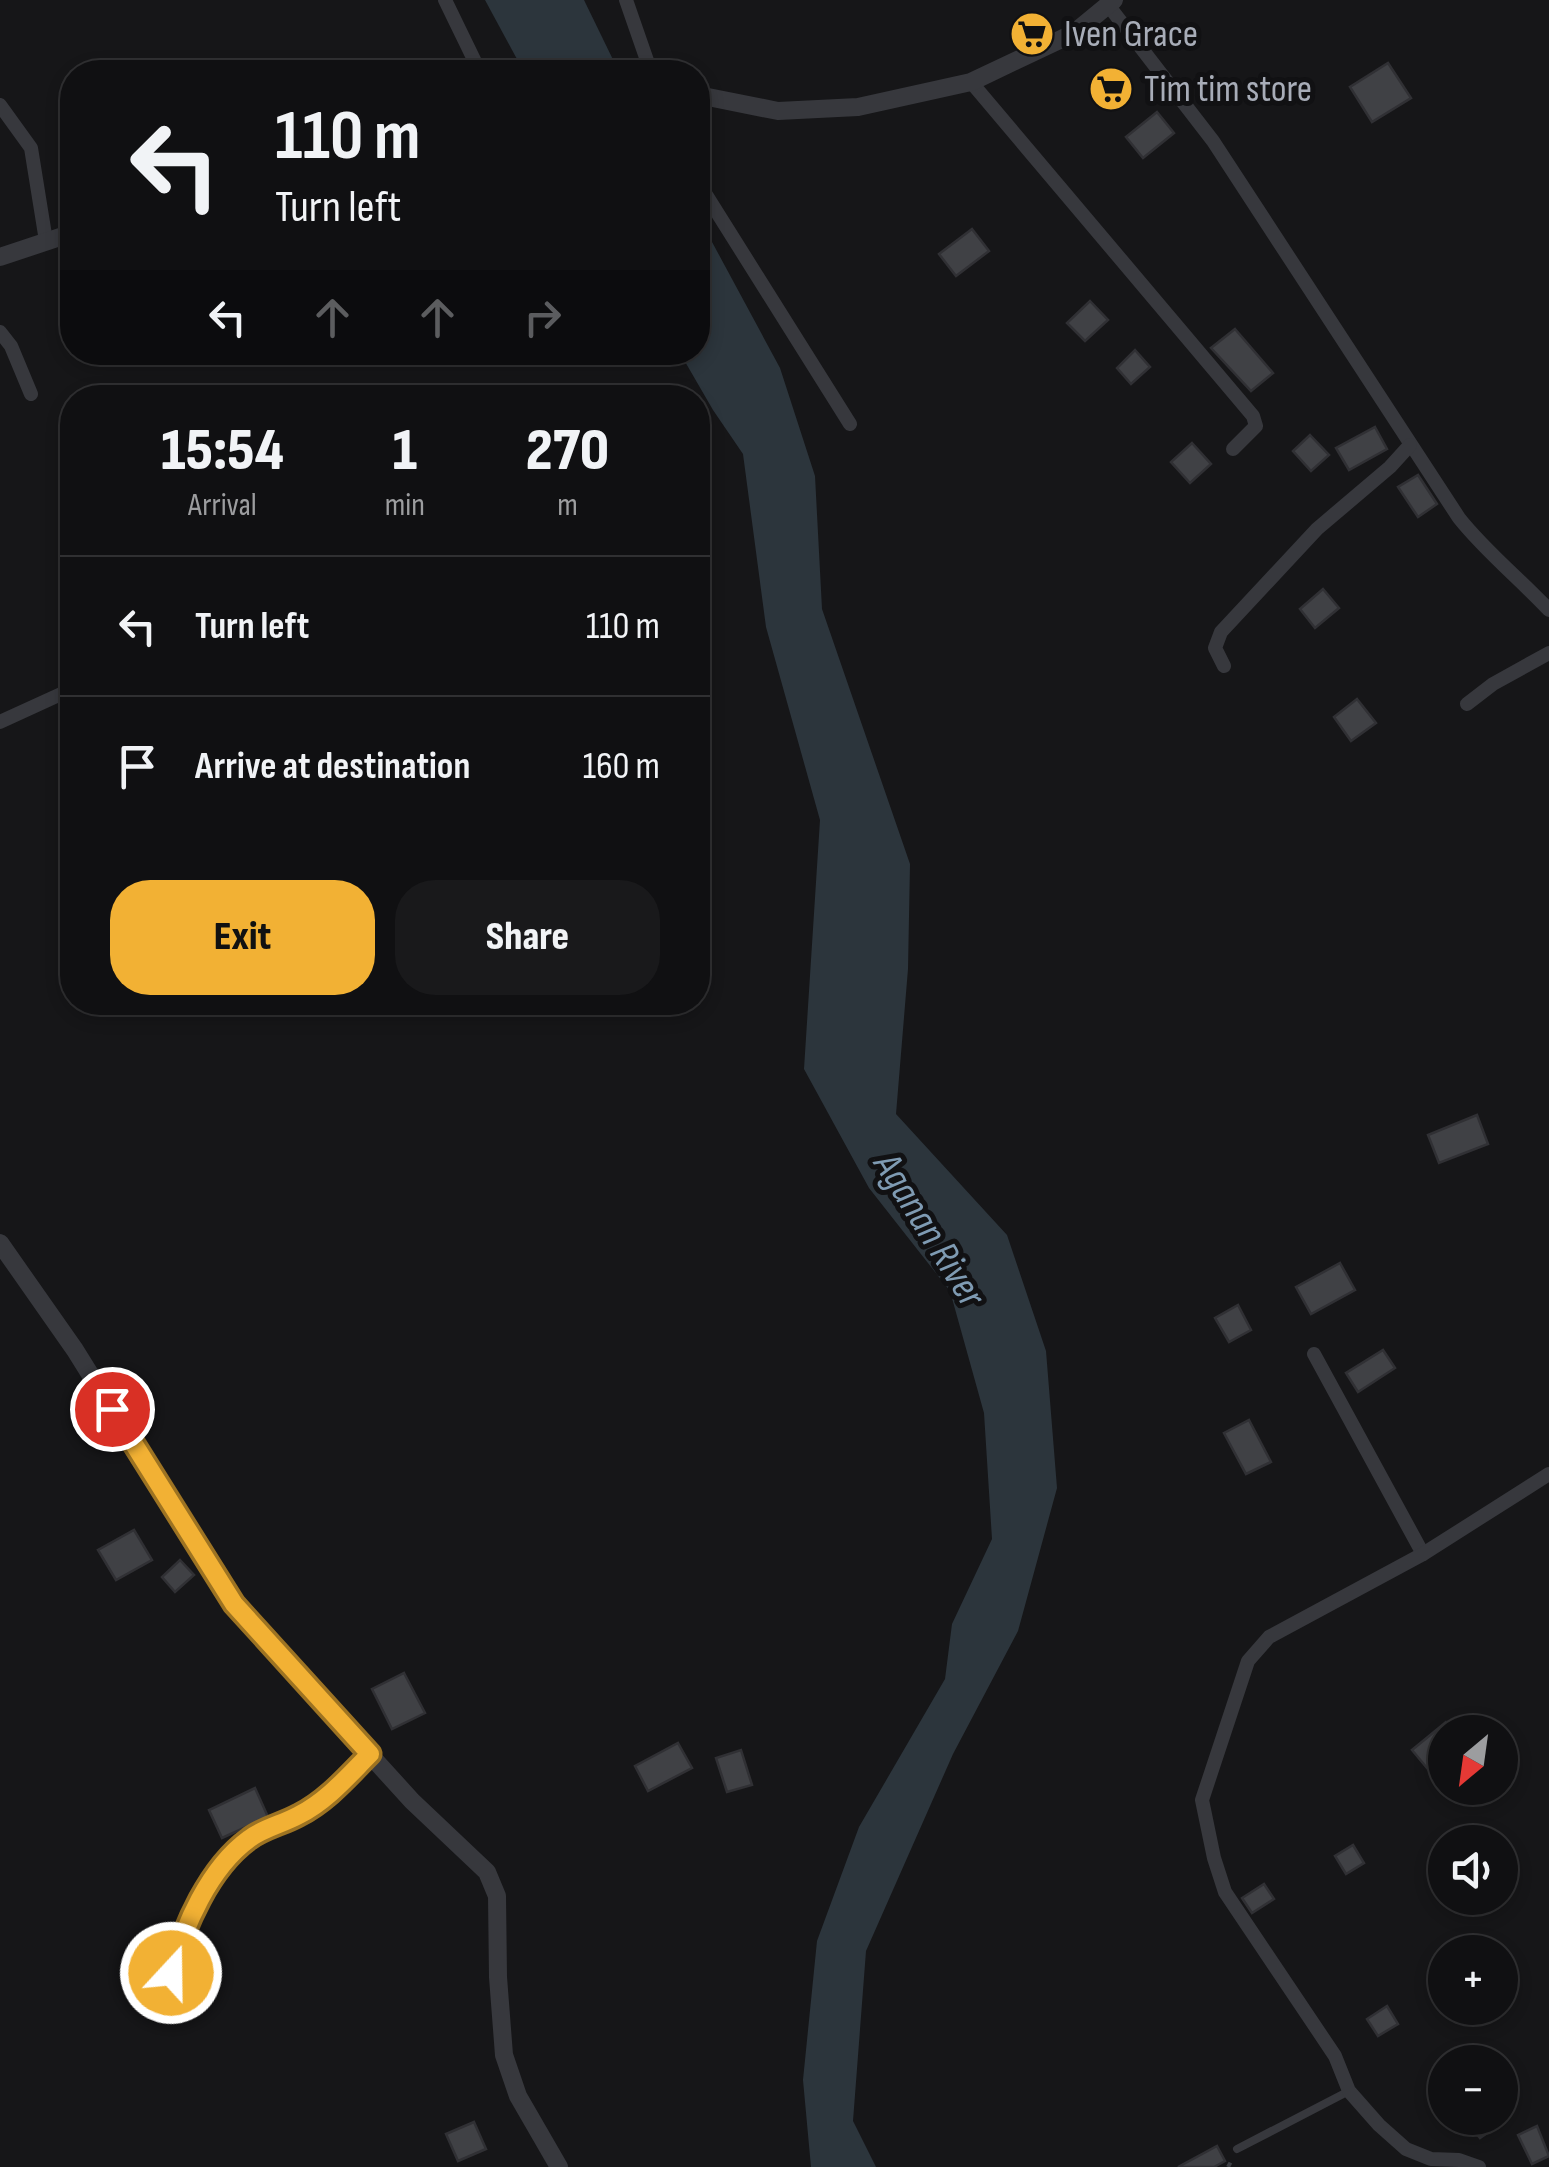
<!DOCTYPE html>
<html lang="en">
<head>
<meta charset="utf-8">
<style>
	body { margin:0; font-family:"Sofia Sans Condensed",sans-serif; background:#19191b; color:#f1f3f6; height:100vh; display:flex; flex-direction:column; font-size:38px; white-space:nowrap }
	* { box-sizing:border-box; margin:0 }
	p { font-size:32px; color:#9c9d9f }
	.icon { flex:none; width:55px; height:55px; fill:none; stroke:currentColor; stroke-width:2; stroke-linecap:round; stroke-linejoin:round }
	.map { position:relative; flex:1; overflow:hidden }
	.sheet { position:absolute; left:60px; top:385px; width:650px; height:630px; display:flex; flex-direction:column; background:#101012; border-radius:40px; box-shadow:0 5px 15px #0003,0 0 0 2px #303032 }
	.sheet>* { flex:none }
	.guide { position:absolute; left:60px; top:60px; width:650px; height:305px; border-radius:40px; box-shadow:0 5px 15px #0003,0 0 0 2px #303032; background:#101012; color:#f1f3f6; overflow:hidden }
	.needle { width:65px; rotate:209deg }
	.buttons { position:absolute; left:1428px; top:1715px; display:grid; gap:20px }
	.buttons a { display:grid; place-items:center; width:90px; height:90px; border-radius:50%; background:#101012; box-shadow:0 5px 15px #0003,0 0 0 2px #303032; font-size:50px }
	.pin { position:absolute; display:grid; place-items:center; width:85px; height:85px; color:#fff; margin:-42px; border:5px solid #fff; border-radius:50%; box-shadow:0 2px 10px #0007 }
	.me { position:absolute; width:110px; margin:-55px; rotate:21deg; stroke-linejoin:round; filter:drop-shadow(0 0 8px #0008) }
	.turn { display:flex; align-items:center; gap:35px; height:210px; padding:0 50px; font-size:45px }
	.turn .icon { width:130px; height:130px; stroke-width:2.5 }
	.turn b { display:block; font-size:70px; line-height:85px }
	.lanes { display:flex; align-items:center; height:95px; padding:0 50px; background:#0003; justify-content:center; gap:50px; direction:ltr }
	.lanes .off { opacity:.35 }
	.eta { display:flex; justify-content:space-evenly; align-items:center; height:170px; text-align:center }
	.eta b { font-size:60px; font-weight:800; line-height:70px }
	.cta { display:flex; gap:20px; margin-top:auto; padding:20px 50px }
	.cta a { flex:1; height:115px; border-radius:40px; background:#f2b134; color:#111; font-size:40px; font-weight:800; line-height:115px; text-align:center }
	.cta a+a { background:#19191b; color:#f1f3f6 }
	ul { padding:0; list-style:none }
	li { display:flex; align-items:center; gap:30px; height:140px; padding:0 50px; border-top:2px solid #303032 }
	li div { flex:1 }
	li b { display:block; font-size:38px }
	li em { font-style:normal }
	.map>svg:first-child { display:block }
	.water { fill:#2c353c }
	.building { fill:#404145; stroke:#303034; stroke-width:2.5 }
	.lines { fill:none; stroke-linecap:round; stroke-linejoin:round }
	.path { stroke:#3d3f44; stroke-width:4; stroke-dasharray:5 8; stroke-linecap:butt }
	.service { stroke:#37383d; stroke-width:8 }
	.minor { stroke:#37383d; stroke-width:14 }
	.tertiary { stroke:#37383d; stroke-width:18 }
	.route-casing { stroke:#9d7322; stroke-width:25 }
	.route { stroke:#f2b134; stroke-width:18 }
	.labels { text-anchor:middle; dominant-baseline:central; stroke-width:10; stroke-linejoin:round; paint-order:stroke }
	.poi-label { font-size:38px; fill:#a8adb8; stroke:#111113; text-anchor:start }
	.water-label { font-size:40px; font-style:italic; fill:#7f9bb3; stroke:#111113 }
</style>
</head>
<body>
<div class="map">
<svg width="1549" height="2167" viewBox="0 0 1549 2167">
	<rect width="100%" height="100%" fill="#161618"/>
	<g class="water">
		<path d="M485,0H584L619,72H524Z"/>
		<path d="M698,216L780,368L815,476L822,609L910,864L908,969L896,1114L1007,1235L1046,1351L1057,1488L1018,1631L953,1754L866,1951L853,2121L876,2167H811L803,2080L817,1941L859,1827L945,1679L952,1624L992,1539L984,1413L950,1291L869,1188L804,1069L820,820L766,627L743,454L713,410L680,353L698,352Z"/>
	</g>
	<g class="building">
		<path d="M1388,63L1411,98L1372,122L1350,87Z"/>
		<path d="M1157,112L1174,133L1143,158L1126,137Z"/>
		<path d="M972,229L989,251L956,276L939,254Z"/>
		<path d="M1090,301L1108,320L1085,341L1067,323Z"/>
		<path d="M1235,329L1273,373L1251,391L1211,348Z"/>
		<path d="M1135,350L1150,367L1131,384L1117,368Z"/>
		<path d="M1375,427L1387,449L1349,470L1336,448Z"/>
		<path d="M1310,435L1329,455L1311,471L1293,451Z"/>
		<path d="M1192,443L1211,464L1190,483L1171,462Z"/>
		<path d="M1418,475L1437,504L1418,517L1398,487Z"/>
		<path d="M1323,589L1339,608L1315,628L1300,609Z"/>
		<path d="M1357,699L1376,723L1351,741L1334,717Z"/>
		<path d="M1477,1115L1488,1144L1439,1163L1428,1135Z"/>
		<path d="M1340,1263L1355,1290L1311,1314L1296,1287Z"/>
		<path d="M1238,1305L1251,1330L1229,1342L1215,1318Z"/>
		<path d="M1383,1350L1395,1368L1358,1392L1346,1373Z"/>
		<path d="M1249,1420L1271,1462L1246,1474L1224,1433Z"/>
		<path d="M134,1530L152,1560L116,1580L98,1550Z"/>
		<path d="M180,1560L194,1575L175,1592L162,1577Z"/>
		<path d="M404,1673L425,1713L392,1729L372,1689Z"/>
		<path d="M1445,1723V1763L1432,1774L1412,1750Z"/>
		<path d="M678,1743L692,1768L648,1791L635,1766Z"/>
		<path d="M741,1750L752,1785L727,1792L716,1758Z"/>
		<path d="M255,1788L268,1817L222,1838L209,1810Z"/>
		<path d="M1353,1845L1364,1863L1346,1874L1335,1856Z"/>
		<path d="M1264,1884L1274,1899L1252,1913L1242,1898Z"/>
		<path d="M162,1978L173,1983L186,2004L161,2020L142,1990Z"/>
		<path d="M1387,2006L1398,2024L1378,2036L1367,2019Z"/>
		<path d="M1478,2118H1490L1497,2126L1480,2138L1469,2124Z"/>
		<path d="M474,2122L486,2149L458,2161L446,2134Z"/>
		<path d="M1537,2126L1549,2156L1532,2164L1518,2135Z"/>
		<path d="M1217,2146L1225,2161L1214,2167H1178Z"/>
	</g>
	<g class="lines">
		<path class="path" d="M1228,2167L1233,2158"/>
		<path class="service" d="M1237,2149L1349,2091"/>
		<g class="minor">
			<path d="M445,0L480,72"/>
			<path d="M626,0L651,72"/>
			<path d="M1108,5L1213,141L1459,518C1486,552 1519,578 1549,610"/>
			<path d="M971,82L1253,416L1256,426L1233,449"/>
			<path d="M0,105L31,148L46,241"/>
			<path d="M698,182L850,424"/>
			<path d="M0,332L11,346L31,394"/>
			<path d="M1224,666L1215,648L1221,632L1317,529L1390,467L1410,445"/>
			<path d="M1467,704L1493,684L1549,653"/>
			<path d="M0,722L72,689"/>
			<path d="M1314,1354L1423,1554"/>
			<path d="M171,1973C184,1926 209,1868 249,1839C263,1828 283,1824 299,1815C327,1801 348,1777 370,1754"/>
			<path d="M1479,2167L1459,2160L1431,2159L1406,2149L1379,2125L1349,2091L1335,2056L1225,1892L1214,1858L1202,1800L1248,1661L1269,1637L1423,1554L1549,1474"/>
		</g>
		<g class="tertiary">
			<path d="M698,95L778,111L858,107L971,82L1074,33L1114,0"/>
			<path d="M0,257L72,233"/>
			<path d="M0,1243L75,1350L233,1604L412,1801L487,1872L497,1896L498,1977L504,2055L518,2096L559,2167"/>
		</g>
	</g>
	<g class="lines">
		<defs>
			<path id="route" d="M112,1409L234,1604L370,1754C348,1776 327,1801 299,1815C283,1824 263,1828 249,1839C209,1868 184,1926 171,1973"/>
		</defs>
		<use href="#route" class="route-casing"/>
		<use href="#route" class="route"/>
	</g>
	<defs>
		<symbol id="supermarket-disc" viewBox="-11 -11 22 22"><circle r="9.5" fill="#f2b134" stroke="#111113"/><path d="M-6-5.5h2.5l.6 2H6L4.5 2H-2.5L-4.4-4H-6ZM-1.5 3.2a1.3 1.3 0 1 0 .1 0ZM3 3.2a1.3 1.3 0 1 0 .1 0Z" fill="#111"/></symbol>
	</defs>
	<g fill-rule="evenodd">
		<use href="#supermarket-disc" x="1007" y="9" width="50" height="50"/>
		<use href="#supermarket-disc" x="1086" y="64" width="50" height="50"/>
	</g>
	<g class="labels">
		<g class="poi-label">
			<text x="1064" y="34">Iven Grace</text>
			<text x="1144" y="89">Tim tim store</text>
		</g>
		<g class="water-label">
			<text transform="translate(929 1230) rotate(58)">Aganan River</text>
		</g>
	</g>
</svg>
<div class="buttons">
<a><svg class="needle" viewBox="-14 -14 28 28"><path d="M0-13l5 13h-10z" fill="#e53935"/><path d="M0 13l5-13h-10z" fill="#9c9d9f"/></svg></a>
<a><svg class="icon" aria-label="sound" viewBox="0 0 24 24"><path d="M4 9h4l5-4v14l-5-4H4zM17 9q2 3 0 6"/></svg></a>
<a>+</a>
<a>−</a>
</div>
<div class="pin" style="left:112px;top:1409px;background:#d93025"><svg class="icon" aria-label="arrive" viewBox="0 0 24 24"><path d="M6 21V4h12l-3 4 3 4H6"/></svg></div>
<svg class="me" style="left:171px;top:1973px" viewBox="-20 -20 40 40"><circle r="17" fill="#f2b134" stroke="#fff" stroke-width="3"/><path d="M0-11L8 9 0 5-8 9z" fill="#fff"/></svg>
<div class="guide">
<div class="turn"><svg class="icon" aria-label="left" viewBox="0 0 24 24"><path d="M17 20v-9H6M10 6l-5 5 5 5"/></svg><div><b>110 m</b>Turn left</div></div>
<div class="lanes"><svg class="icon" aria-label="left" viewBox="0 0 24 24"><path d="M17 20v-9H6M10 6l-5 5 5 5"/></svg><svg class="icon off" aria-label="ahead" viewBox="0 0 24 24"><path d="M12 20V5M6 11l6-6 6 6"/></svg><svg class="icon off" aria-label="ahead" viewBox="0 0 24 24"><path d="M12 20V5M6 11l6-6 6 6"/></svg><svg class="icon off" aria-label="right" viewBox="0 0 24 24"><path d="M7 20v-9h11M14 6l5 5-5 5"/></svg></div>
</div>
<section class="sheet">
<div class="eta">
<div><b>15:54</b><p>Arrival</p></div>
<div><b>1</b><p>min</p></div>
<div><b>270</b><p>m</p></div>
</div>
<ul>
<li><svg class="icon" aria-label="left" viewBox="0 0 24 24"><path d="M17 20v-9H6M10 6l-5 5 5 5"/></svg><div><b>Turn left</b></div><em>110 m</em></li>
<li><svg class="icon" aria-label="arrive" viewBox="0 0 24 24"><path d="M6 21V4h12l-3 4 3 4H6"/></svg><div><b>Arrive at destination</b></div><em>160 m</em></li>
</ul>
<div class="cta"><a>Exit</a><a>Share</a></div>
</section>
</div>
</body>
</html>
